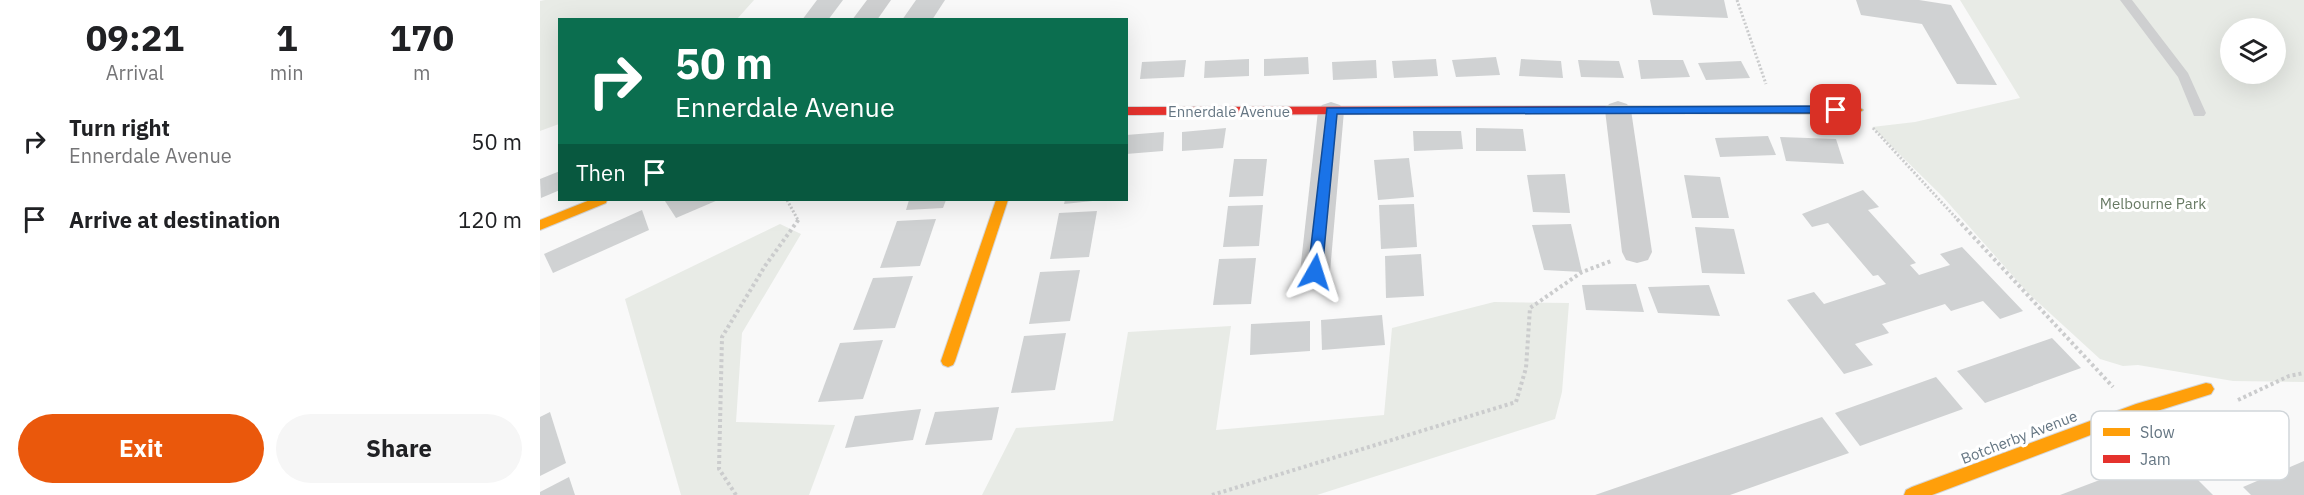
<!DOCTYPE html>
<html lang="en">
<head>
<meta charset="utf-8">
<style>
	body { margin:0; font-family:"IBM Plex Sans",sans-serif; background:#f6f6f6; color:#202124; height:100vh; display:flex; flex-direction:column; font-size:22px; white-space:nowrap }
	* { box-sizing:border-box; margin:0 }
	p { font-size:20px; color:#757577 }
	.icon { flex:none; width:33px; height:33px; fill:none; stroke:currentColor; stroke-width:2; stroke-linecap:round; stroke-linejoin:round }
	.map { position:relative; flex:1; overflow:hidden }
	.side { display:flex; flex-direction:column; background:#fff; width:540px }
	.side>* { flex:none }
	.banner { position:absolute; left:18px; top:18px; width:570px; height:183px; border-radius:0px; box-shadow:0 6px 24px #0002; background:#0b6e4f; color:#fff; overflow:hidden }
	.controls { position:absolute; left:1680px; top:18px; display:grid; gap:12px }
	.controls a { display:grid; place-items:center; width:66px; height:66px; border-radius:50%; background:#fff; box-shadow:0 6px 24px #0002; font-size:30px }
	.pin { position:absolute; display:grid; place-items:center; width:51px; height:51px; color:#fff; margin:-26px; border-radius:12px; box-shadow:0 3px 9px #0006 }
	.me { position:absolute; width:66px; margin:-33px; rotate:6deg; stroke-linejoin:round; filter:drop-shadow(0 0 4px #0008) }
	.turn { display:flex; align-items:center; gap:21px; height:126px; padding:0 18px; font-size:27px }
	.turn .icon { width:78px; height:78px; stroke-width:2.5 }
	.turn b { display:block; font-size:42px; line-height:51px }
	.then { display:flex; align-items:center; height:57px; padding:0 18px; background:#0003; gap:12px; font-size:22px }
	.eta { display:flex; justify-content:space-evenly; align-items:center; height:102px; text-align:center }
	.eta b { font-size:36px; font-weight:700; line-height:42px }
	.primary-button { display:flex; gap:12px; margin-top:auto; padding:12px 18px }
	.primary-button a { flex:1; height:69px; border-radius:36px; background:#ea580c; color:#fff; font-size:24px; font-weight:700; line-height:69px; text-align:center }
	.primary-button a+a { background:#f6f6f6; color:#202124 }
	ul { padding:0; list-style:none }
	li { display:flex; align-items:center; gap:18px; height:78px; padding:0 18px }
	li div { flex:1 }
	li b { display:block; font-size:22px }
	li em { font-style:normal }
	main { display:flex; flex:1; min-height:0 }
	.map>svg:first-child { display:block }
	.green { fill:#e8ebe6; fill-rule:evenodd }
	.building { fill:#d0d2d3 }
	.lines { fill:none; stroke-linecap:round; stroke-linejoin:round }
	.slow-casing { stroke:#d5d6d7; stroke-width:2 }
	.jam-casing { stroke:#d5d6d7; stroke-width:2 }
	.path-far1 { stroke:#cbcccd; stroke-width:3; stroke-dasharray:2 2; stroke-linecap:butt }
	.path { stroke:#cbcccd; stroke-width:4; stroke-dasharray:3 3; stroke-linecap:butt }
	.lane { fill:#cecfd0; fill-rule:evenodd }
	.street { fill:#cecfd0; fill-rule:evenodd }
	.slow { fill:#ff9f0a; fill-rule:evenodd }
	.jam { fill:#e5322d; fill-rule:evenodd }
	.route { fill:#1a73e8; stroke:#114b97; stroke-width:1.5 }
	.labels { text-anchor:middle; dominant-baseline:central; stroke-width:6; stroke-linejoin:round; paint-order:stroke }
	.street-label { font-size:15px; fill:#657683; stroke:#fff }
	.park-label { font-size:15px; fill:#687a64; stroke:#fff }
	.key { fill:#fff; stroke:#d1d6da; stroke-width:1.5 }
	.key-label { font-size:16px; fill:#657683 }
</style>
</head>
<body>
<main>
<section class="side">
<div class="eta">
<div><b>09:21</b><p>Arrival</p></div>
<div><b>1</b><p>min</p></div>
<div><b>170</b><p>m</p></div>
</div>
<ul>
<li><svg class="icon" aria-label="right" viewBox="0 0 24 24"><path d="M7 20v-9h11M14 6l5 5-5 5"/></svg><div><b>Turn right</b><p>Ennerdale Avenue</p></div><em>50 m</em></li>
<li><svg class="icon" aria-label="arrive" viewBox="0 0 24 24"><path d="M6 21V4h12l-3 4 3 4H6"/></svg><div><b>Arrive at destination</b></div><em>120 m</em></li>
</ul>
<div class="primary-button"><a>Exit</a><a>Share</a></div>
</section>
<div class="map">
<svg width="1764" height="495" viewBox="0 0 1764 495">
	<rect width="100%" height="100%" fill="#f9f9f9"/>
	<g class="green">
		<path d="M5,0H214L197,19L20,20L19,124L0,131V1Z"/>
		<path d="M1420,0H1764V382L1693,381L1598,365L1583,366L1560,359L1488,293L1403,197L1332,127L1375,122L1480,98ZM1690,28H1736V74H1690Z"/>
		<path d="M240,224L261,234L202,333L196,422L295,425L269,495H141L85,299Z"/>
		<path d="M954,302L1029,303L1022,392L1015,419L777,495H442L476,428L573,421L588,332L691,326L676,430L844,415L852,328Z"/>
	</g>
	<g class="building">
		<path d="M277,0H303L288,20H262Z"/>
		<path d="M376,0H405L392,20H362Z"/>
		<path d="M1110,0H1184L1188,18L1113,15Z"/>
		<path d="M1316,0H1379L1411,5L1457,85L1417,84L1382,24L1321,15Z"/>
		<path d="M768,57L769,74L724,76V59Z"/>
		<path d="M956,57L960,75L916,77L912,60Z"/>
		<path d="M709,59V76L664,78L665,61Z"/>
		<path d="M896,59L898,76L854,78L852,61Z"/>
		<path d="M981,59L1021,61L1023,78L979,76Z"/>
		<path d="M646,60L644,77L600,79L602,62Z"/>
		<path d="M836,60L837,78L793,80L792,62Z"/>
		<path d="M1038,60L1079,61L1084,78L1041,77Z"/>
		<path d="M1098,60H1143L1150,77L1101,79Z"/>
		<path d="M1201,61L1210,78L1166,80L1158,63Z"/>
		<path d="M686,128L683,148L642,151V132Z"/>
		<path d="M936,128L983,129L986,151H936Z"/>
		<path d="M873,131H921L923,149L874,151Z"/>
		<path d="M624,132L623,151L586,154V135Z"/>
		<path d="M1228,136L1236,155L1180,157L1175,138Z"/>
		<path d="M1240,137L1296,139L1304,164L1246,161Z"/>
		<path d="M869,158L874,197L838,200L834,160Z"/>
		<path d="M694,159H727L723,196L689,197Z"/>
		<path d="M20,171V190L1,198L0,179Z"/>
		<path d="M1025,174L1030,213L993,212L987,175Z"/>
		<path d="M1144,175L1180,177L1189,218H1152Z"/>
		<path d="M1323,190L1339,207L1328,210L1376,263L1370,265L1379,275L1410,265L1400,254L1422,247L1483,311L1460,319L1443,301L1411,311L1405,304L1342,324L1349,333L1315,344L1333,365L1304,374L1247,300L1274,292L1284,304L1346,284L1338,275L1333,276L1288,223L1272,227L1262,214Z"/>
		<path d="M129,200H178L136,218L125,201Z"/>
		<path d="M369,200H406L403,208L366,210Z"/>
		<path d="M525,200H562L524,204Z"/>
		<path d="M874,204L877,247L841,249L839,205Z"/>
		<path d="M723,205L719,246L683,247L688,206Z"/>
		<path d="M102,210L109,230L13,273L4,254Z"/>
		<path d="M557,211L549,257L510,259L519,213Z"/>
		<path d="M396,219L380,266L340,268L357,221Z"/>
		<path d="M1031,224L1042,272L1004,270L992,225Z"/>
		<path d="M1155,227L1194,229L1205,274L1162,273Z"/>
		<path d="M881,254L884,296L846,298L845,256Z"/>
		<path d="M716,258L711,304L673,305L679,259Z"/>
		<path d="M540,270L530,321L489,324L500,272Z"/>
		<path d="M373,276L355,328L313,330L333,278Z"/>
		<path d="M1096,284L1104,312L1046,310L1042,285Z"/>
		<path d="M1169,285L1180,316L1118,313L1108,287Z"/>
		<path d="M842,315L845,345L782,350L781,320Z"/>
		<path d="M770,321V351L710,355L711,324Z"/>
		<path d="M526,333L515,390L471,393L484,336Z"/>
		<path d="M1512,338L1541,368L1445,403L1417,371Z"/>
		<path d="M343,340L323,399L278,402L300,343Z"/>
		<path d="M1396,377L1423,409L1320,446L1295,413Z"/>
		<path d="M459,407L452,440L385,445L395,412Z"/>
		<path d="M381,409L373,440L305,448L315,416Z"/>
		<path d="M10,412L26,463L0,476V417Z"/>
		<path d="M1282,417L1309,453L1190,495H1055Z"/>
		<path d="M1631,453L1673,495H1520Z"/>
		<path d="M1764,461V495H1711L1703,487Z"/>
		<path d="M29,477L35,495H0V492Z"/>
	</g>
	<g class="lines">
		<defs>
			<g id="slow">
				<path d="M1065,106H1317L1323,110L1317,114L1061,113L1059,110Z"/>
				<path d="M50,200H67L66,203L0,230V220Z"/>
				<path d="M456,200H468L415,361L413,365L408,367L403,365L401,361Z"/>
				<path d="M1666,383L1671,384L1674,389L1671,394L1598,417L1392,495H1364L1366,490L1372,487L1596,404Z"/>
			</g>
			<path id="jam" d="M1065,106L1071,110L1069,113L586,115V107Z"/>
		</defs>
		<use href="#slow" class="slow-casing"/>
		<use href="#jam" class="jam-casing"/>
		<g class="path-far1">
			<path d="M1197,0L1226,84"/>
			<path d="M1333,128L1418,220"/>
			<path d="M247,200L258,220"/>
		</g>
		<g class="path">
			<path d="M1417,219L1573,387"/>
			<path d="M1698,400L1749,376L1764,373"/>
			<path d="M196,495L179,469L182,337L225,266L259,219"/>
			<path d="M672,495L976,402L986,368L990,308L1042,272L1071,261"/>
		</g>
		<path class="lane" d="M1580,0H1592L1648,73L1666,113L1664,116H1654L1638,77Z"/>
		<g class="street">
			<path d="M327,0H351L337,20H312Z"/>
			<path d="M1078,101L1087,104L1091,110L1112,252L1108,260L1097,263L1086,260L1082,252L1065,110L1069,104Z"/>
			<path d="M791,102L800,105L804,111L790,272L786,280L775,284L764,280L760,272L778,111L782,105Z"/>
		</g>
		<use href="#slow" class="slow"/>
		<use href="#jam" class="jam"/>
	</g>
	<path class="route" d="M1296,106L1300,107V113L797,114L782,272L775,277L768,272L787,108Z"/>
	<g class="labels">
		<g class="street-label">
			<text x="689" y="111">Ennerdale Avenue</text>
			<text transform="translate(1479 437) rotate(-21)">Botcherby Avenue</text>
		</g>
		<g class="park-label">
			<text x="1613" y="203">Melbourne Park</text>
		</g>
	</g>
	<rect x="1551" y="411" width="198" height="69" rx="9" class="key"/>
	<rect x="1563" y="428" width="27" height="8" fill="#ff9f0a"/>
	<rect x="1563" y="455" width="27" height="8" fill="#e5322d"/>
	<g class="key-label">
		<text x="1600" y="438">Slow</text>
		<text x="1600" y="465">Jam</text>
	</g>
</svg>
<div class="controls">
<a><svg class="icon" aria-label="layers" viewBox="0 0 24 24"><path d="M12 4l9 5-9 5-9-5zM3 14l9 5 9-5"/></svg></a>
</div>
<div class="pin" style="left:1296px;top:110px;background:#d93025"><svg class="icon" aria-label="arrive" viewBox="0 0 24 24"><path d="M6 21V4h12l-3 4 3 4H6"/></svg></div>
<svg class="me" style="left:775px;top:272px" viewBox="-20 -20 40 40"><path d="M0-17L14 15 0 8-14 15z" fill="#1a73e8" stroke="#fff" stroke-width="4"/></svg>
<div class="banner">
<div class="turn"><svg class="icon" aria-label="right" viewBox="0 0 24 24"><path d="M7 20v-9h11M14 6l5 5-5 5"/></svg><div><b>50 m</b>Ennerdale Avenue</div></div>
<div class="then">Then<svg class="icon" aria-label="arrive" viewBox="0 0 24 24"><path d="M6 21V4h12l-3 4 3 4H6"/></svg></div>
</div>
</div>
</main>
</body>
</html>
